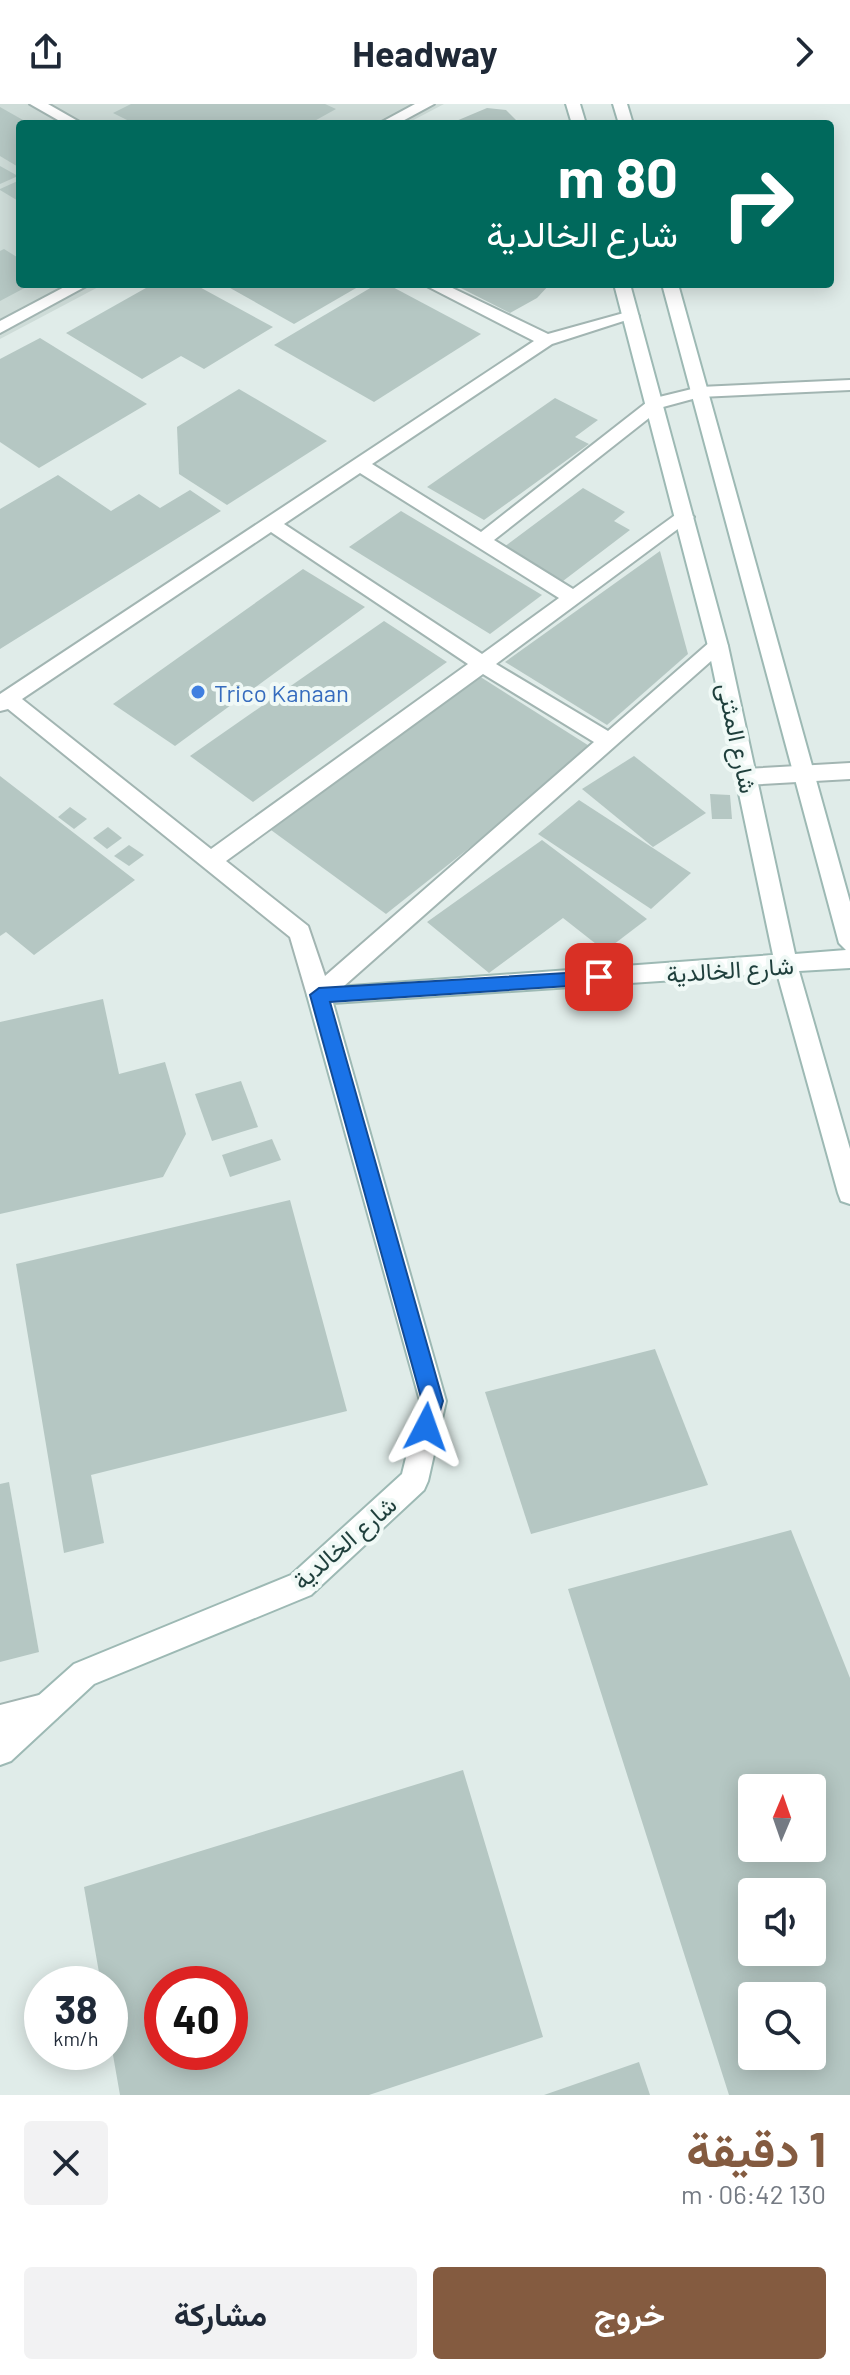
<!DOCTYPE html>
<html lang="ar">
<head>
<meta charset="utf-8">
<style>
	body { margin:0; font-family:Barlow,Vazirmatn,sans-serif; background:#f2f2f3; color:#1f2937; direction:rtl; height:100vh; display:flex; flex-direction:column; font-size:30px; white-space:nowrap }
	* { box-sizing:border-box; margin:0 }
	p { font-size:26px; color:#747a83 }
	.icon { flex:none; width:44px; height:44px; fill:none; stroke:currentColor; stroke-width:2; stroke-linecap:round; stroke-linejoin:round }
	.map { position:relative; height:1991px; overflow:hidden; direction:ltr }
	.side { display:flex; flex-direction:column; background:#fff; flex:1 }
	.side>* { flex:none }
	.top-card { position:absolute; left:16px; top:16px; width:818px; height:168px; border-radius:8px; box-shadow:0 4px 20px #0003; direction:rtl; background:#00695c; color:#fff; overflow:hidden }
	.needle { width:52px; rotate:2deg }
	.controls { position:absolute; left:738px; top:1670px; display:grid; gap:16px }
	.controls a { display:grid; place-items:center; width:88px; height:88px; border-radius:8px; background:#fff; box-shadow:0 4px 20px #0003; font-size:40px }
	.speed { position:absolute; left:24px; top:1862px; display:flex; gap:16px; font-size:40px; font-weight:700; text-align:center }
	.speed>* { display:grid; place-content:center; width:104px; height:104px; border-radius:50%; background:#fff; box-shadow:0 4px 20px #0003; line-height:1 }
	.speed small { font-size:20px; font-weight:400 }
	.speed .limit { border:12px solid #d22; background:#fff; color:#111 }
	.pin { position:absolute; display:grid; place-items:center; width:68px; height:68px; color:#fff; margin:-34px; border-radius:16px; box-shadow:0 4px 12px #0006 }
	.me { position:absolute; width:88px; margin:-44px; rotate:4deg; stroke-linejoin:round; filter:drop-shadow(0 0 6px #0008) }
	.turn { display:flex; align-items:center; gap:28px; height:168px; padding:0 24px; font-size:36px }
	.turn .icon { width:104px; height:104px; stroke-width:2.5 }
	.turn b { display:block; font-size:56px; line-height:68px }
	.round { display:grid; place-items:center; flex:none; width:84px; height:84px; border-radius:8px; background:#f2f2f3 }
	.summary { display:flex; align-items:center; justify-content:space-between; height:136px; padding:0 24px }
	h1 { font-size:48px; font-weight:700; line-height:60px; color:#845b40 }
	.cta { display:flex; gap:16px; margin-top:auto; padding:16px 24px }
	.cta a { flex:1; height:92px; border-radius:8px; background:#845b40; color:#fff; font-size:32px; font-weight:700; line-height:92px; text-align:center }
	.cta a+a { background:#f2f2f3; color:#1f2937 }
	header { display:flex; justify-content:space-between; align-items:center; height:104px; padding:0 24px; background:#fff; font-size:36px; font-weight:700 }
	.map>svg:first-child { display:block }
	.built { fill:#cedcd8 }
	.building { fill:#b5c7c3; fill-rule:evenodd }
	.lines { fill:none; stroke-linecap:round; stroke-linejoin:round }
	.street-casing { stroke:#a2b5b2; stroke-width:4 }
	.secondary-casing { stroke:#9db9b4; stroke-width:4 }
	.street { fill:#fff; fill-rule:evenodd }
	.secondary { fill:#fff; fill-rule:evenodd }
	.route { fill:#1a73e8; stroke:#114b97; stroke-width:2 }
	.shop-dot { fill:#3f7fe0; stroke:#f0f9f6; stroke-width:3 }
	.labels { text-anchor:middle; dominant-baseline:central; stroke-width:8; stroke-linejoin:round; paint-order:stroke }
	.shop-label { font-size:24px; fill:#366cbe; stroke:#f0f9f6; text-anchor:start }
	.street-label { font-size:24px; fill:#1f3f3c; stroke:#f0f9f6 }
</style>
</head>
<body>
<header><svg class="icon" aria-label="forward" viewBox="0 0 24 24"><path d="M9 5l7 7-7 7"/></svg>Headway<svg class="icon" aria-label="share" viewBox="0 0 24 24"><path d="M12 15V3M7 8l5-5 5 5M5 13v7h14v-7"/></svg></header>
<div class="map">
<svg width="850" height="1991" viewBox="0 0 850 1991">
	<rect width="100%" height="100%" fill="#e0ece9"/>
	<path class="built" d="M0,0H444L406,20H20V180H104L0,235Z"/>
	<g class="building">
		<path d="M131,0H325L336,5L309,20H135L113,9Z"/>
		<path d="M0,3L30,20H20V64L0,52Z"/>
		<path d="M487,4L506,6L520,20H449Z"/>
		<path d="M0,62L18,72L0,80Z"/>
		<path d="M20,76V98L0,86V85Z"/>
		<path d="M4,145L20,155V180H32L0,197V147Z"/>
		<path d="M153,180H194L273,223L204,265L181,252L142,275L66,229Z"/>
		<path d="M223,180H363L294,220Z"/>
		<path d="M377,180H387L481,230L374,298L274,241Z"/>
		<path d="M453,180H550L537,194L510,209Z"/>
		<path d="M40,234L147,300L39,364L0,338V255Z"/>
		<path d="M239,285L327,337L227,401L179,370L177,323Z"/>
		<path d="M555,294L598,316L575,333L589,340L484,416L427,383Z"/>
		<path d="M58,371L111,407L139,390L160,404L190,386L221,407L0,545V405Z"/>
		<path d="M583,384L625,408L614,417L630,426L563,477L504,443Z"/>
		<path d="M401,407L542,491L490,530L349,443Z"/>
		<path d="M660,447L688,550L607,621L505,558Z"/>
		<path d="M303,465L365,503L175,642L113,600Z"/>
		<path d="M384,517L447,558L253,698L190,652Z"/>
		<path d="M479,572L594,645L386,810L271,726Z"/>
		<path d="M634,652L706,709L653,743L582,685Z"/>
		<path d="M0,672L135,776L34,851L6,828L0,832Z"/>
		<path d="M710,690L730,691L732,715H712Z"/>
		<path d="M579,696L656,746L691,769L651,805L538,730Z"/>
		<path d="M70,703L87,715L74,725L58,713Z"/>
		<path d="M108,723L122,734L107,745L93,734Z"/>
		<path d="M542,736L647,815L605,847L563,814L489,869L427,818Z"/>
		<path d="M129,741L144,751L129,762L114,752Z"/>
		<path d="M103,895L119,970L165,958L186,1030L163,1073L0,1110V918Z"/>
		<path d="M241,977L258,1023L212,1037L195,990Z"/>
		<path d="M272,1035L281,1056L230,1073L222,1051Z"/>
		<path d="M290,1096L347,1307L91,1371L104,1439L64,1449L16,1160Z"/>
		<path d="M655,1245L708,1381L531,1430L485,1288Z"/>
		<path d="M9,1378L39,1548L0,1558V1380Z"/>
		<path d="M791,1426L850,1574V1991H729L568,1485ZM752,1684H812V1744H752ZM752,1788H812V1848H752ZM752,1892H812V1952H752Z"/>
		<path d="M463,1666L543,1933L369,1991H120L110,1934V1880H101L84,1783ZM162,1880H230V1948H162Z"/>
		<path d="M639,1958L650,1991H544Z"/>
	</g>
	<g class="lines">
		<defs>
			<g id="street">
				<path d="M30,0H48L83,20H65Z"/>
				<path d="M415,0H434L397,20H378Z"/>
				<path d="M70,180H90L0,229V217Z"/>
				<path d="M423,180H444L548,230L631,207L639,212L552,240L372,360L481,428L651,295L700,283L850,276V286L700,293L663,303L494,436L573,485L678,409L685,407L694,413L496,560L608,627L711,537H725L728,542L327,897H311L307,891L290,833L8,605L0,607V590L534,237ZM360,369L559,494L482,550L284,420ZM271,428L468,560L211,745L22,595ZM483,570L594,638L325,872L308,822L226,757Z"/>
				<path d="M850,659V675L746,681L735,673L746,665Z"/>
				<path d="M47,1589L57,1594L62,1604L57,1614L0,1631V1601Z"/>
			</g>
			<g id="secondary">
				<path d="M566,0H580L586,20H572Z"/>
				<path d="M613,0H627L633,20H619Z"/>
				<path d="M614,180H630L728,542L795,850L846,846L839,839L662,180H678L850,798V864L799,867L850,1045V1100L841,1097L838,1089L777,869L333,899L446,1297L428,1377L424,1386L311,1491L94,1580L11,1657L0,1661V1626L74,1560L291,1471L402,1370L420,1297L307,891L311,885L773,851L708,542Z"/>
			</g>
		</defs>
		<use href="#street" class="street-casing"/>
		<use href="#secondary" class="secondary-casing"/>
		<use href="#street" class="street"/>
		<use href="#secondary" class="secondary"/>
	</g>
	<path class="route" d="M599,867L608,873L599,880L330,898L443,1297L433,1330L426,1333L419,1330L416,1323L422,1297L310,891L319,884Z"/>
	<circle class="shop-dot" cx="198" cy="588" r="8"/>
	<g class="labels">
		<g class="shop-label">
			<text x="214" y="588">Trico Kanaan</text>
		</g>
		<g class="street-label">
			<text transform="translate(738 634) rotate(78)">شارع المثنى</text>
			<text transform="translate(730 865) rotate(-4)">شارع الخالدية</text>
			<text transform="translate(344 1438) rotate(-41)">شارع الخالدية</text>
		</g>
	</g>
</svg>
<div class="controls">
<a><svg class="needle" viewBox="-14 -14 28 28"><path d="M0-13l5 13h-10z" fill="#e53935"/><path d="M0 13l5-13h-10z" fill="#747a83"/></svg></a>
<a><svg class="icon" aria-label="sound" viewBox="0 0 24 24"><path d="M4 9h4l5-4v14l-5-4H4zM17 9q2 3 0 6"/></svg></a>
<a><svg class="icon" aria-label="search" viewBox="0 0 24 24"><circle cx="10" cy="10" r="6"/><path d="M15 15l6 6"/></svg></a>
</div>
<div class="speed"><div>38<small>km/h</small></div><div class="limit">40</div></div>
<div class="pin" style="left:599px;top:873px;background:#d93025"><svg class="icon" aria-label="arrive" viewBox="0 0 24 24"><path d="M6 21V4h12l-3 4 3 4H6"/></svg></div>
<svg class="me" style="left:426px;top:1323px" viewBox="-20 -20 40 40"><path d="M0-17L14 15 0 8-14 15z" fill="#1a73e8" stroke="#fff" stroke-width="4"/></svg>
<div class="top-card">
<div class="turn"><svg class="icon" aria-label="right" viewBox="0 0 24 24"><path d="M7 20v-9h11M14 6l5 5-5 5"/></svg><div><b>80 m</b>شارع الخالدية</div></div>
</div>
</div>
<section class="side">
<div class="summary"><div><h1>1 دقيقة</h1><p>130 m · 06:42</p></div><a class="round"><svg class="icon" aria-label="close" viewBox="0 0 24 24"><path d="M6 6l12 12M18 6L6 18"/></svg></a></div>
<div class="cta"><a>خروج</a><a>مشاركة</a></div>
</section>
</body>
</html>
